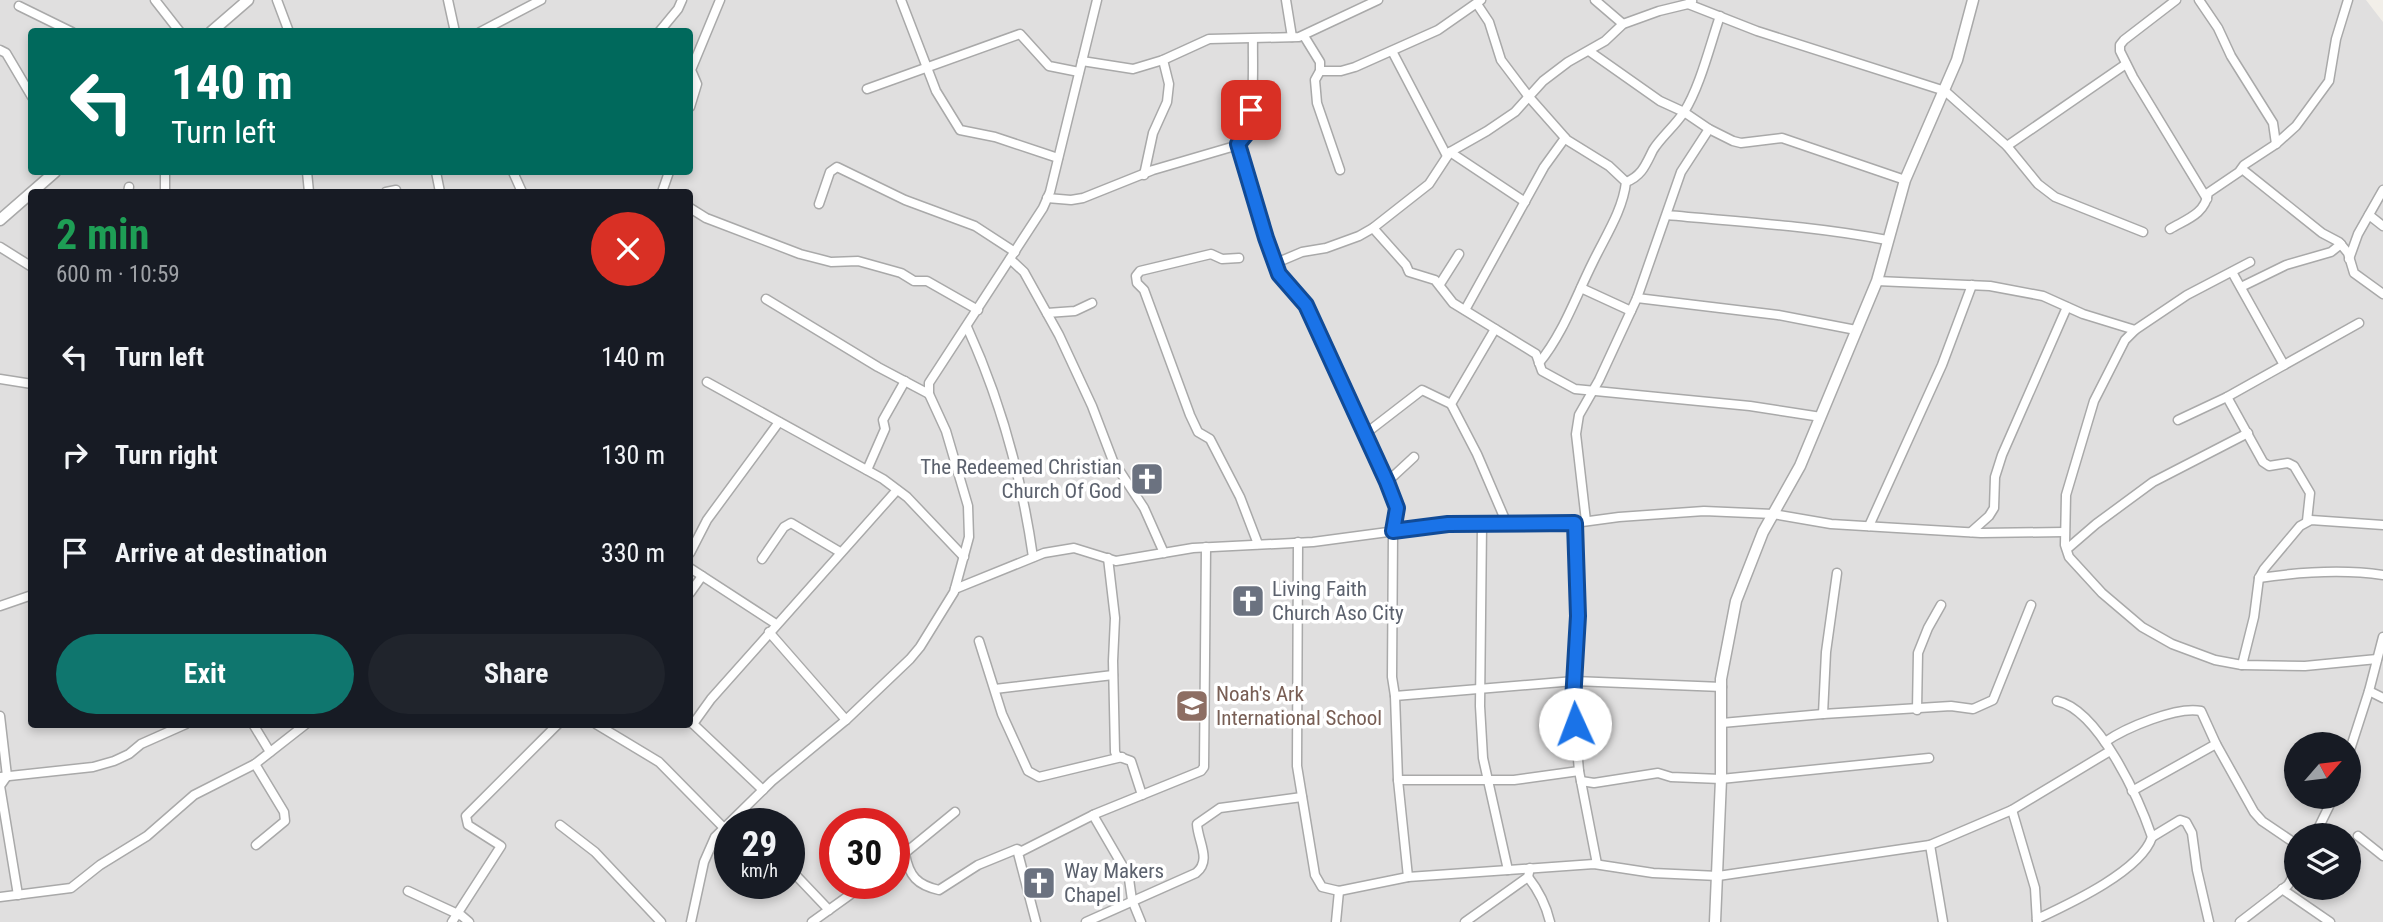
<!DOCTYPE html>
<html lang="en">
<head>
<meta charset="utf-8">
<style>
	body { margin:0; font-family:"Roboto Condensed",sans-serif; background:#20242c; color:#f1f3f6; height:100vh; display:flex; flex-direction:column; font-size:26px; white-space:nowrap }
	* { box-sizing:border-box; margin:0 }
	p { font-size:23px; color:#9ea1a6 }
	.icon { flex:none; width:38px; height:38px; fill:none; stroke:currentColor; stroke-width:2; stroke-linecap:round; stroke-linejoin:round }
	.map { position:relative; flex:1; overflow:hidden }
	.side { position:absolute; left:28px; top:189px; width:665px; height:539px; display:flex; flex-direction:column; background:#171b24; border-radius:7px; box-shadow:0 4px 10px #0003 }
	.side>* { flex:none }
	.guide { position:absolute; left:28px; top:28px; width:665px; height:147px; border-radius:7px; box-shadow:0 4px 10px #0003; background:#00695c; color:#fff; overflow:hidden }
	.needle { width:46px; rotate:62deg }
	.tools { position:absolute; left:2284px; top:732px; display:grid; gap:14px }
	.tools a { display:grid; place-items:center; width:77px; height:77px; border-radius:50%; background:#171b24; box-shadow:0 4px 10px #0003; font-size:35px }
	.speed { position:absolute; left:714px; top:808px; display:flex; gap:14px; font-size:35px; font-weight:700; text-align:center }
	.speed>* { display:grid; place-content:center; width:91px; height:91px; border-radius:50%; background:#171b24; box-shadow:0 4px 10px #0003; line-height:1 }
	.speed small { font-size:18px; font-weight:400 }
	.speed .limit { border:10px solid #d22; background:#fff; color:#111 }
	.pin { position:absolute; display:grid; place-items:center; width:60px; height:60px; color:#fff; margin:-30px; border-radius:14px; box-shadow:0 4px 10px #0006 }
	.me { position:absolute; width:77px; margin:-38px; rotate:358deg; stroke-linejoin:round; filter:drop-shadow(0 0 5px #0008) }
	.turn { display:flex; align-items:center; gap:24px; height:147px; padding:0 28px; font-size:32px }
	.turn .icon { width:91px; height:91px; stroke-width:2.5 }
	.turn b { display:block; font-size:49px; line-height:60px }
	.round { display:grid; place-items:center; flex:none; width:74px; height:74px; border-radius:37px; background:#20242c }
	.head { display:flex; align-items:center; justify-content:space-between; height:119px; padding:0 28px }
	h1 { font-size:42px; font-weight:700; line-height:52px; color:#1e9e55 }
	.action { display:flex; gap:14px; margin-top:auto; padding:14px 28px }
	.action a { flex:1; height:80px; border-radius:42px; background:#0f766e; color:#fff; font-size:28px; font-weight:700; line-height:80px; text-align:center }
	.action a+a { background:#20242c; color:#f1f3f6 }
	ul { padding:0; list-style:none }
	li { display:flex; align-items:center; gap:21px; height:98px; padding:0 28px }
	li div { flex:1 }
	li b { display:block; font-size:26px }
	li em { font-style:normal }
	.map>svg:first-child { display:block }
	.residential { fill:#e0dfdf; fill-rule:evenodd }
	.lines { fill:none; stroke-linecap:round; stroke-linejoin:round }
	.minor-casing { stroke:#a9a9a9; stroke-width:11 }
	.tertiary-casing { stroke:#a9a9a9; stroke-width:13 }
	.minor { stroke:#fff; stroke-width:8 }
	.tertiary { stroke:#fff; stroke-width:10 }
	.route-casing { stroke:#114b97; stroke-width:18 }
	.route { stroke:#1a73e8; stroke-width:12 }
	.labels { text-anchor:middle; dominant-baseline:central; stroke-width:7; stroke-linejoin:round; paint-order:stroke }
	.worship-label { font-size:21px; fill:#5b616d; stroke:#fff; text-anchor:start }
	.education-label { font-size:21px; fill:#785e54; stroke:#fff; text-anchor:start }
</style>
</head>
<body>
<div class="map">
<svg width="2383" height="922" viewBox="0 0 2383 922">
	<rect width="100%" height="100%" fill="#f2efe9"/>
	<path class="residential" d="M0,0H2366L2383,22V922H0ZM32,32H690V172H32ZM32,192H690V724H32ZM2296,744H2348V796H2296ZM730,824H789V884H730ZM835,824H894V884H835ZM2296,835H2348V887H2296Z"/>
	<g class="lines">
		<defs>
			<g id="minor">
				<path d="M155,0L180,32"/>
				<path d="M277,0L289,32"/>
				<path d="M448,0L455,32"/>
				<path d="M901,0L936,91L960,130L995,137L1058,158"/>
				<path d="M1286,0L1292,37"/>
				<path d="M1595,0L1623,24"/>
				<path d="M2176,0L2124,40L2120,45V51L2133,77L2207,199"/>
				<path d="M2199,0L2218,28L2231,56L2273,123L2276,144"/>
				<path d="M1477,4L1489,22L1501,60L1529,97L1567,140L1609,166L1626,182C1623,210 1605,237 1593,262C1576,296 1563,334 1539,363"/>
				<path d="M1688,4L1757,31L1945,91L2007,146L2038,184L2055,197L2143,232"/>
				<path d="M19,6L72,32"/>
				<path d="M480,32L541,0"/>
				<path d="M659,32L678,9L682,0"/>
				<path d="M1304,36L1320,62V71L1315,80L1317,103L1340,170"/>
				<path d="M0,50L6,53L32,97"/>
				<path d="M1392,51L1447,156"/>
				<path d="M1589,51L1660,101L1684,112L1709,129L1733,141L1741,143L1782,138L1905,180"/>
				<path d="M1082,61L1133,69L1163,60L1209,39L1299,37L1378,0"/>
				<path d="M1320,71H1341L1355,67L1438,30L1481,0"/>
				<path d="M867,89L1020,34L1049,66L1079,72"/>
				<path d="M690,107L697,84L691,70L720,0"/>
				<path d="M1238,144L1266,238L1279,274L1305,305L1397,508L1393,532L1392,677L1395,696L1398,780L1408,877"/>
				<path d="M2007,146L2126,64"/>
				<path d="M1450,152L1525,202"/>
				<path d="M2242,169L2322,233L2339,242L2348,253L2354,273L2383,294"/>
				<path d="M165,172V192"/>
				<path d="M307,172L309,192"/>
				<path d="M436,172L440,192"/>
				<path d="M513,172L522,192"/>
				<path d="M1144,175L1153,133L1167,102L1169,84L1163,60"/>
				<path d="M1626,182C1642,176 1646,164 1653,150C1661,137 1675,126 1684,112C1700,87 1710,45 1720,16"/>
				<path d="M128,192L129,187"/>
				<path d="M386,192L396,190"/>
				<path d="M662,192L669,172"/>
				<path d="M1047,198L1071,200L1083,198L1153,170L1235,146C1258,130 1252,65 1253,39"/>
				<path d="M819,204L830,172L837,167L905,200L975,226L1015,252"/>
				<path d="M690,208L706,218L800,254L831,262L858,261L901,273L914,281H927L978,310"/>
				<path d="M1667,215C1741,222 1814,226 1887,240"/>
				<path d="M2369,215L2383,226"/>
				<path d="M1373,228L1406,265L1409,272L1435,280L1453,303L1536,354L1542,371L1575,389L1750,406L1821,417"/>
				<path d="M2170,229C2187,219 2205,214 2208,193L2239,172L2244,165L2276,144L2296,126L2329,81L2336,39L2348,0"/>
				<path d="M0,247L32,267"/>
				<path d="M1239,258L1222,259L1211,254L1140,271L1136,276L1137,283L1144,290L1190,415L1198,432L1210,439L1240,497L1258,544"/>
				<path d="M1010,259L1024,272L1059,335L1092,406L1113,461L1144,508L1164,553"/>
				<path d="M2349,259L2358,234L2383,190"/>
				<path d="M2250,262L2187,295L2135,330L2125,340L2094,401L2066,495L2065,545L2069,557L2102,593L2142,627L2172,644L2215,660L2242,665L2305,666L2377,659"/>
				<path d="M1276,263L1302,252L1326,248L1359,236L1373,228L1429,184L1450,152L1487,131L1515,112L1543,81L1568,62L1605,41L1623,24L1659,11L1688,4L1692,1"/>
				<path d="M2232,272L2284,365"/>
				<path d="M1877,281L1990,286L2043,296L2083,314L2135,330"/>
				<path d="M1440,284L1459,254"/>
				<path d="M2241,287L2286,265L2331,252L2341,244"/>
				<path d="M1581,288L1631,311"/>
				<path d="M1637,298L1778,315L1856,330"/>
				<path d="M766,299L878,367L929,394"/>
				<path d="M1465,310L1544,167L1565,138"/>
				<path d="M1047,313L1075,311L1092,303"/>
				<path d="M967,327C1000,399 1022,480 1033,557"/>
				<path d="M1495,329L1451,404L1477,454L1507,524"/>
				<path d="M0,379L32,384"/>
				<path d="M707,382L883,479L907,497L964,557"/>
				<path d="M2227,397L2263,462L2269,466L2288,463L2294,466L2310,493L2307,521"/>
				<path d="M2178,420L2227,397L2359,323"/>
				<path d="M1365,434L1422,390L1451,404"/>
				<path d="M867,470L885,429L883,420L905,381"/>
				<path d="M1387,482L1414,457"/>
				<path d="M1586,521L1576,434L1579,415L1599,380L1637,298L1681,172L1709,129"/>
				<path d="M1575,523L1578,616L1573,701L1579,771L1597,864"/>
				<path d="M1482,524L1480,706L1483,758L1508,870"/>
				<path d="M1869,526L1942,365L1972,285"/>
				<path d="M1971,532L1989,516L1994,508L1995,477L2002,455L2067,307"/>
				<path d="M1298,542L1297,766L1315,875L1322,887L1339,891L1408,877L1594,864L1653,873L1718,876L1930,845L2012,810L2110,751"/>
				<path d="M2067,549L2096,524L2153,482L2248,433"/>
				<path d="M690,553L707,520L779,422"/>
				<path d="M1108,558L1115,618L1113,661L1115,752L1117,756L1131,761L1142,795"/>
				<path d="M762,559L784,527L791,523L840,552"/>
				<path d="M690,568L776,624"/>
				<path d="M2259,578C2300,572 2342,569 2383,575"/>
				<path d="M955,589L1044,553L1074,548L1116,561L1193,548L1313,542L1448,524H1567L1619,517L1704,511L1773,514L1831,524L1897,528L1981,533L2064,532"/>
				<path d="M690,593L702,576"/>
				<path d="M0,606L32,595"/>
				<path d="M769,632L846,720"/>
				<path d="M979,641L1002,714L1028,771L1039,777L1122,757"/>
				<path d="M2242,665L2254,617L2259,578L2264,569L2300,526L2311,520L2383,525"/>
				<path d="M995,689L1113,675"/>
				<path d="M2369,691L2383,698"/>
				<path d="M1395,696L1574,681L1722,687"/>
				<path d="M1917,710L1918,653L1928,628L1941,605"/>
				<path d="M1823,714L1826,652L1837,573"/>
				<path d="M0,716L7,776L0,786L18,895"/>
				<path d="M691,722L763,790"/>
				<path d="M1722,723L1823,714L1951,706L1973,709L1993,700L2031,605"/>
				<path d="M253,724L270,752"/>
				<path d="M596,724L659,762L724,828"/>
				<path d="M693,724L711,699L897,490"/>
				<path d="M2105,742C2125,728 2177,706 2201,711L2216,744L2254,812L2262,821L2296,844"/>
				<path d="M2348,756L2369,691L2383,637"/>
				<path d="M255,764L284,812L285,821L256,845"/>
				<path d="M0,777L93,767L114,761L129,754L141,744L186,724"/>
				<path d="M1398,780H1514L1579,771"/>
				<path d="M1581,781L1594,783L1658,773L1671,777L1721,779L1929,758"/>
				<path d="M2132,791L2216,744"/>
				<path d="M2012,810L2035,888L2037,922"/>
				<path d="M1093,815L1125,870L1129,879L1132,900L1141,922"/>
				<path d="M560,825L595,852L661,922"/>
				<path d="M2315,835L2334,796"/>
				<path d="M2358,836L2383,856"/>
				<path d="M2152,837L2180,820L2186,822L2192,833L2197,870L2209,922"/>
				<path d="M1930,845L1943,922"/>
				<path d="M905,854C909,876 917,885 939,890L978,865L1017,849L1021,851"/>
				<path d="M894,862L955,812"/>
				<path d="M789,868L829,910"/>
				<path d="M1528,877C1539,891 1546,905 1550,922"/>
				<path d="M2282,889L2330,922"/>
				<path d="M408,891L462,916L469,922"/>
				<path d="M0,897L71,888L100,865L147,836L194,795L255,764L306,724"/>
				<path d="M2037,919C2069,904 2141,871 2152,837C2139,799 2099,710 2057,701"/>
				<path d="M452,922L501,846L468,825L466,816L558,724"/>
				<path d="M691,922L704,862L715,837L772,781L846,720L910,659L920,647L954,592L969,537L968,506L946,431L929,394V383L1043,208L1050,192L1097,0"/>
				<path d="M812,922L865,884"/>
				<path d="M1036,922L1018,853L1095,814L1201,771L1204,767L1206,547"/>
				<path d="M1086,922L1196,873C1212,860 1198,842 1197,824L1220,808L1302,797"/>
				<path d="M1336,922L1339,891"/>
				<path d="M1465,922L1528,877L1530,868"/>
				<path d="M2240,922L2288,885L2296,872"/>
			</g>
			<g id="tertiary">
				<path d="M211,32L248,0"/>
				<path d="M0,220L55,172"/>
				<path d="M1715,922L1721,779V679L1736,601L1763,532L1800,466L1877,281L1905,180L1957,60L1973,0"/>
			</g>
		</defs>
		<use href="#minor" class="minor-casing"/>
		<use href="#tertiary" class="tertiary-casing"/>
		<use href="#minor" class="minor"/>
		<use href="#tertiary" class="tertiary"/>
	</g>
	<g class="lines">
		<defs>
			<path id="route" d="M1251,110L1247,133L1238,144L1266,238L1279,274L1306,305L1387,482L1397,508L1393,531L1448,524L1575,523L1578,616L1573,701L1575,724"/>
		</defs>
		<use href="#route" class="route-casing"/>
		<use href="#route" class="route"/>
	</g>
	<defs>
		<symbol id="church-square" viewBox="-11 -11 22 22"><rect x="-9" y="-9" width="18" height="18" rx="4" fill="#6b7280" stroke="#fff"/><path d="M-1.2-6h2.4v3.5h3.3v2.4h-3.3V6h-2.4V-.1h-3.3v-2.4h3.3Z" fill="#fff"/></symbol>
		<symbol id="school-square" viewBox="-11 -11 22 22"><rect x="-9" y="-9" width="18" height="18" rx="4" fill="#8d6e63" stroke="#fff"/><path d="M0-5L7-2L0 1L-7-2ZM-4 1L0 2.5L4 1V4Q0 6-4 4Z" fill="#fff"/></symbol>
	</defs>
	<g fill-rule="evenodd">
		<use href="#church-square" x="1128" y="460" width="38" height="38"/>
		<use href="#church-square" x="1229" y="582" width="38" height="38"/>
		<use href="#school-square" x="1173" y="687" width="38" height="38"/>
		<use href="#church-square" x="1020" y="864" width="38" height="38"/>
	</g>
	<g class="labels">
		<g class="worship-label">
			<text x="1122" y="467" text-anchor="end">The Redeemed Christian<tspan x="1122" dy="24">Church Of God</tspan></text>
			<text x="1272" y="589">Living Faith<tspan x="1272" dy="24">Church Aso City</tspan></text>
			<text x="1064" y="871">Way Makers<tspan x="1064" dy="24">Chapel</tspan></text>
		</g>
		<g class="education-label">
			<text x="1216" y="694">Noah's Ark<tspan x="1216" dy="24">International School</tspan></text>
		</g>
	</g>
</svg>
<div class="tools">
<a><svg class="needle" viewBox="-14 -14 28 28"><path d="M0-13l5 13h-10z" fill="#e53935"/><path d="M0 13l5-13h-10z" fill="#9ea1a6"/></svg></a>
<a><svg class="icon" aria-label="layers" viewBox="0 0 24 24"><path d="M12 4l9 5-9 5-9-5zM3 14l9 5 9-5"/></svg></a>
</div>
<div class="speed"><div>29<small>km/h</small></div><div class="limit">30</div></div>
<div class="pin" style="left:1251px;top:110px;background:#d93025"><svg class="icon" aria-label="arrive" viewBox="0 0 24 24"><path d="M6 21V4h12l-3 4 3 4H6"/></svg></div>
<svg class="me" style="left:1575px;top:724px" viewBox="-20 -20 40 40"><circle r="19" fill="#fff"/><path d="M0-13L10 11 0 6-10 11z" fill="#1a73e8"/></svg>
<div class="guide">
<div class="turn"><svg class="icon" aria-label="left" viewBox="0 0 24 24"><path d="M17 20v-9H6M10 6l-5 5 5 5"/></svg><div><b>140 m</b>Turn left</div></div>
</div>
<section class="side">
<div class="head"><div><h1>2 min</h1><p>600 m · 10:59</p></div><a class="round" style="background:#d93025;color:#fff"><svg class="icon" aria-label="close" viewBox="0 0 24 24"><path d="M6 6l12 12M18 6L6 18"/></svg></a></div>
<ul>
<li><svg class="icon" aria-label="left" viewBox="0 0 24 24"><path d="M17 20v-9H6M10 6l-5 5 5 5"/></svg><div><b>Turn left</b></div><em>140 m</em></li>
<li><svg class="icon" aria-label="right" viewBox="0 0 24 24"><path d="M7 20v-9h11M14 6l5 5-5 5"/></svg><div><b>Turn right</b></div><em>130 m</em></li>
<li><svg class="icon" aria-label="arrive" viewBox="0 0 24 24"><path d="M6 21V4h12l-3 4 3 4H6"/></svg><div><b>Arrive at destination</b></div><em>330 m</em></li>
</ul>
<div class="action"><a>Exit</a><a>Share</a></div>
</section>
</div>
</body>
</html>
